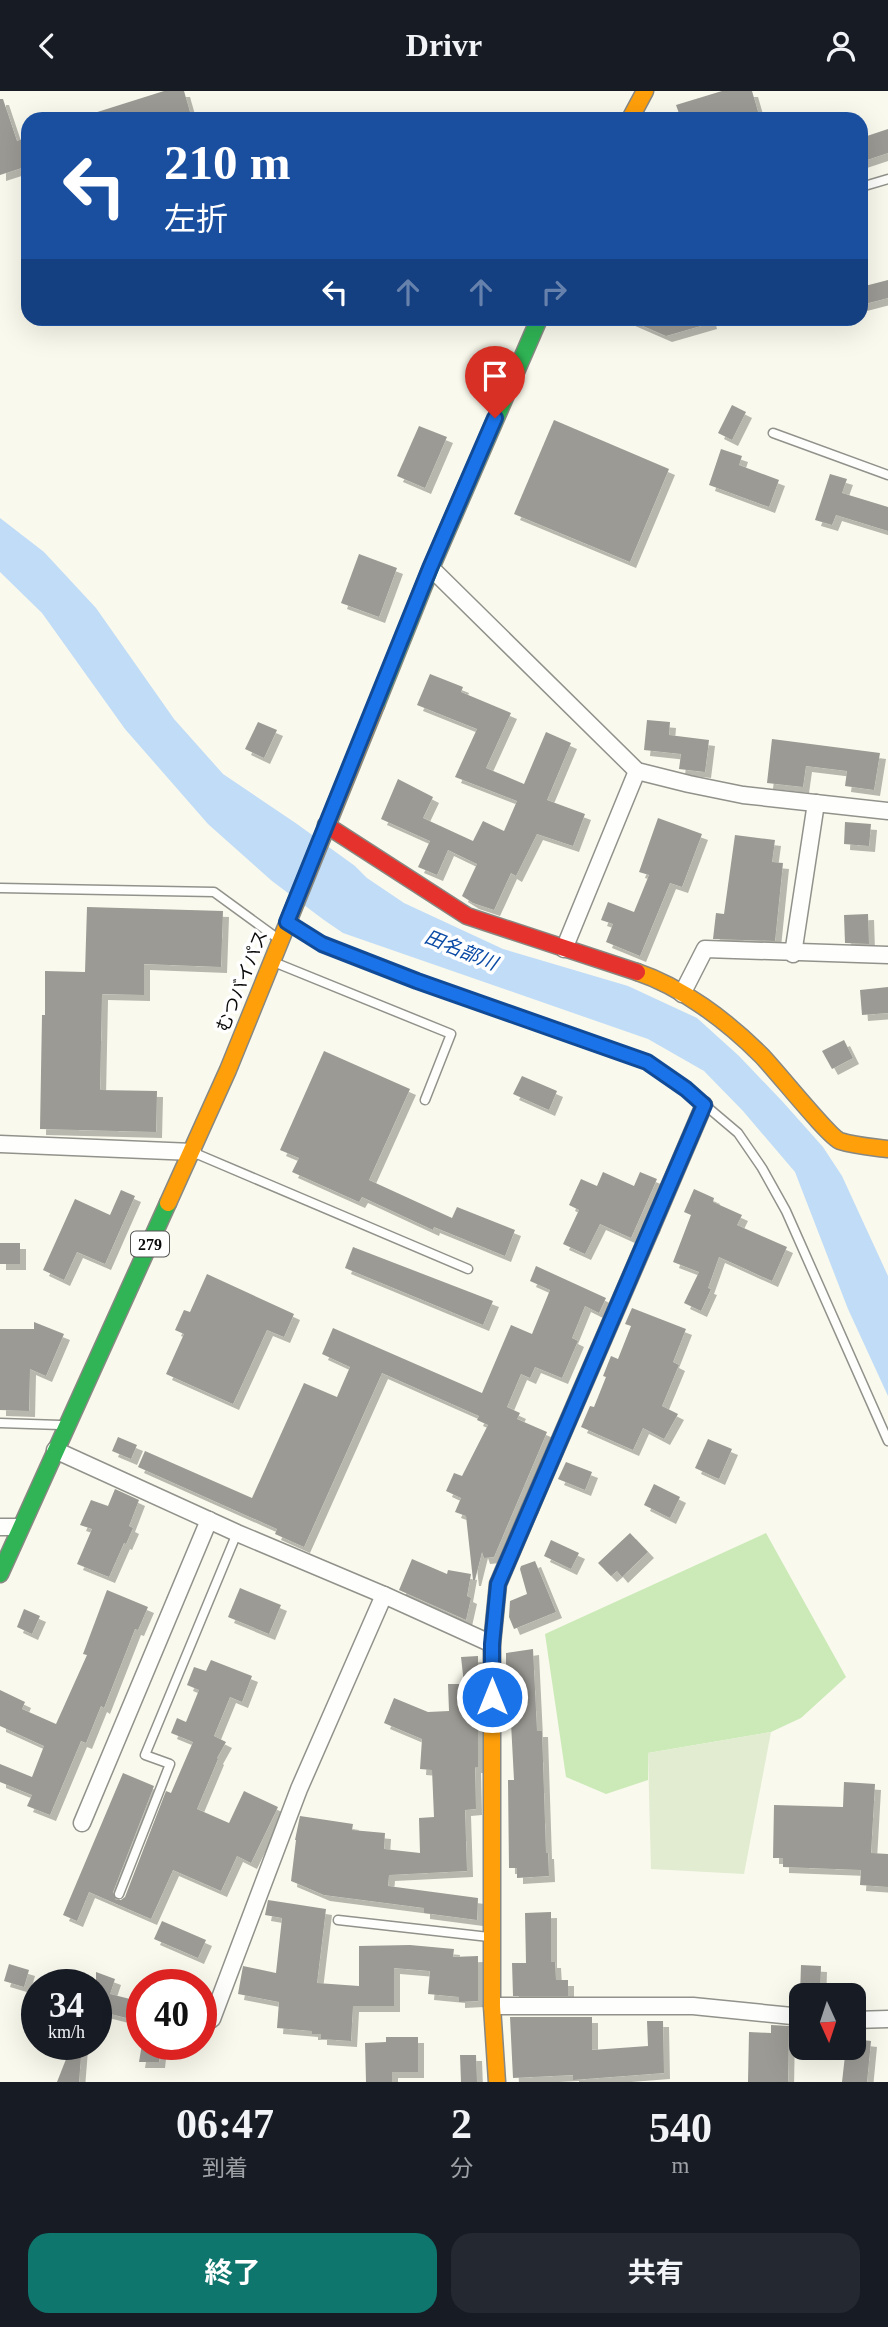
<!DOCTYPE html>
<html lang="ja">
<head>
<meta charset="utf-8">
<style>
	body { margin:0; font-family:"Times New Roman","Noto Sans JP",serif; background:#242831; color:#f1f3f6; height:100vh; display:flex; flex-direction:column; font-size:26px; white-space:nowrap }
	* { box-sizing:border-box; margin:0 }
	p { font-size:23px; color:#9ea1a6 }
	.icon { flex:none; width:38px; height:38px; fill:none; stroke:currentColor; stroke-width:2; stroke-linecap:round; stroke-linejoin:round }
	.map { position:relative; height:1991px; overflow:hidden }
	.panel { display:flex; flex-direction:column; background:#171b24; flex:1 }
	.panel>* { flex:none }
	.top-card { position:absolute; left:21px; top:21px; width:847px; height:214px; border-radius:21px; box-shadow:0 7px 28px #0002; background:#1a4fa0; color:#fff; overflow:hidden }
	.needle { width:46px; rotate:177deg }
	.tools { position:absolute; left:789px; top:1892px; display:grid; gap:14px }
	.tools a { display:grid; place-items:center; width:77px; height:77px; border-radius:14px; background:#171b24; box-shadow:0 7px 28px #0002; font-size:35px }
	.speed { position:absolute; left:21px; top:1878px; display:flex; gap:14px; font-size:35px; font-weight:700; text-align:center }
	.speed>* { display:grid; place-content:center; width:91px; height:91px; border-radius:50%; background:#171b24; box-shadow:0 7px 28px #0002; line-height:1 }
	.speed small { font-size:18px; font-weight:400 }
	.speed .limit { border:10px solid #d22; background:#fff; color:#111 }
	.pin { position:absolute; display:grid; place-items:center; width:60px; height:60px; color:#fff; margin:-72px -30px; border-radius:50% 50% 50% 0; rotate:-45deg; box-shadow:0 0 7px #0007 }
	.pin .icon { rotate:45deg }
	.me { position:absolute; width:77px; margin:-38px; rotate:0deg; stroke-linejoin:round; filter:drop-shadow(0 0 5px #0008) }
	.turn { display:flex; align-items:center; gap:24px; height:147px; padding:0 28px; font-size:32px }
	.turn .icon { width:91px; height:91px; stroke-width:2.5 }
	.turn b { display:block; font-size:49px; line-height:60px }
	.lanes { display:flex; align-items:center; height:66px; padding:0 28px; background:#0003; justify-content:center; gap:35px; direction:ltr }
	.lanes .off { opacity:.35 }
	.eta { display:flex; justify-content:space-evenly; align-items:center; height:119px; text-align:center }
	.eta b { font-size:42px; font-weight:700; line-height:49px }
	.primary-button { display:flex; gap:14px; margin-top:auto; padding:14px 28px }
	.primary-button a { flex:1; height:80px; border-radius:21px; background:#0f766e; color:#fff; font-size:28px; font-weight:700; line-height:80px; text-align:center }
	.primary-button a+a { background:#242831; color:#f1f3f6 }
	header { display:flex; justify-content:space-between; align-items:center; height:91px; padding:0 28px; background:#171b24; font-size:32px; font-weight:700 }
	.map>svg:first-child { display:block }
	.forest { fill:#cbeab8 }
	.cemetery { fill:#e1ecd0 }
	.water { fill:#c0dcf7 }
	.building { fill:#9c9a94; filter:url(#shadow) }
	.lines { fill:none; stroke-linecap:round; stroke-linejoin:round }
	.lane-casing { stroke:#92928c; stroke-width:11 }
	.street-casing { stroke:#92928c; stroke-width:19 }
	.fast-casing { stroke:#888883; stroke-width:19 }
	.slow-casing { stroke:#888883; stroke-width:19 }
	.jam-casing { stroke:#888883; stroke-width:19 }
	.lane { stroke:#fefefc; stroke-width:8 }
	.street { stroke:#fefefc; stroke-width:16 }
	.fast { stroke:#30b455; stroke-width:16 }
	.slow { stroke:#ff9f0a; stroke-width:16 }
	.jam { stroke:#e5322d; stroke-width:16 }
	.route-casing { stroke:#114b97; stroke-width:18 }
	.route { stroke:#1a73e8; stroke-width:12 }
	.labels { text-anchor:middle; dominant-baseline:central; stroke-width:7; stroke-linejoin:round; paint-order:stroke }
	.shield { fill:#fff; stroke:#545454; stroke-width:2 }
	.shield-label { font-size:16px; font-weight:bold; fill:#0a0a0a }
	.street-label { font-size:18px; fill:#0a0a0a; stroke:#fff }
	.water-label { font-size:19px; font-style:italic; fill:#0b4ba5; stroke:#fff }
</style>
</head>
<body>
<header><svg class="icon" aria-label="back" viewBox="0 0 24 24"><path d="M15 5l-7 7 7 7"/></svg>Drivr<svg class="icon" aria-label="person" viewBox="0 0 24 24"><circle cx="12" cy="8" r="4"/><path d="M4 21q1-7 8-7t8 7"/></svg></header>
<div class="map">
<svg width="888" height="1991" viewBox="0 0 888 1991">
	<defs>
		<filter id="shadow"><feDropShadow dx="6" dy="6" stdDeviation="0" flood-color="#0004"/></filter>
	</defs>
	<rect width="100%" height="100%" fill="#f9f9ed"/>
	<path class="forest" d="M766,1442L846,1586L801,1627L771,1641L648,1662V1689L606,1703L566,1686L545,1543Z"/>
	<path class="cemetery" d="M771,1641L744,1783L651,1778L648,1662Z"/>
	<path class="water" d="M0,427L44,461L96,517L174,628L223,683L297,733L355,775L367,787L404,812L503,858L628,895L697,927L739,965L782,1010L823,1056L842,1085L888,1185V1305L848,1218L795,1081L743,1020L704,980L648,948L343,842L324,829L272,790L208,733L125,638L42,522L0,481Z"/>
	<g class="building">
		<path d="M164,0H184L192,28H91V23Z"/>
		<path d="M722,0H752L759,24L746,28H681L676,14Z"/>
		<path d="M0,8H3L17,50L28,46V75L0,84Z"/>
		<path d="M888,38V62L861,71V47Z"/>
		<path d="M888,189V207L861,214V196Z"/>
		<path d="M627,228H710L711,232L666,245Z"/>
		<path d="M732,314L746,321L732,349L718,342Z"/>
		<path d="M554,329L669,378L630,471L514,423Z"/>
		<path d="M419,335L447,346L425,397L397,385Z"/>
		<path d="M721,358L742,365L739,374L779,389L769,416L709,394Z"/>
		<path d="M830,383L847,388L842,402L888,416V440L836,424L832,434L815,429Z"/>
		<path d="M359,463L397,477L379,526L341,512Z"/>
		<path d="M430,583L463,596L461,601L511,622L486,677L524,693L546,641L571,652L547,709L585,723L573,755L537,743L516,785L511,782L494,819L473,812L462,805L477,773L448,759L437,784L418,776L430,750L381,728L398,688L433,706L423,727L473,750L483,730L504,740L517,710L455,686L477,638L417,614Z"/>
		<path d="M647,629L670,631L669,644L709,649L705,681L679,678L681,663L644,659Z"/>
		<path d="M258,631L277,639L264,667L245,658Z"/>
		<path d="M772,648L880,662L874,699L845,695L847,680L806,675L803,696L767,692Z"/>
		<path d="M658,727L702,743L682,796L670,792L640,865L606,851L613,833L601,829L608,811L634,821L649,784L639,781Z"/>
		<path d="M845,731L871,733L869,755L844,753Z"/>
		<path d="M735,744L775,749L772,771L783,772L775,850L713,848L716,822L724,823Z"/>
		<path d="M87,816L223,820L221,876L144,873V904L102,903L100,999L157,1000L156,1041L40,1038L42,924H45V880L85,881Z"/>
		<path d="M868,823L869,853L845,852L844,824Z"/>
		<path d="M888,896V922L862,924L860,899Z"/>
		<path d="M844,949L853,967L832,978L822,960Z"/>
		<path d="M324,960L410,998L369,1089L452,1127L457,1116L515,1139L505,1165L434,1136L433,1139L362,1106L359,1111L292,1081L299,1067L280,1059Z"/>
		<path d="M522,985L557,1000L549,1019L513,1003Z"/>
		<path d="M603,1081L634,1095L640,1081L657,1088L631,1147L600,1133L585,1163L563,1153L579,1119L569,1114L581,1088L597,1095Z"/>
		<path d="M694,1098L714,1107L713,1111L742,1124L737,1134L787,1156L772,1190L719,1166L708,1197L711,1198L701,1220L684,1212L699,1181L673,1171L691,1124L684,1121Z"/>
		<path d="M121,1099L135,1105L105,1173L77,1161L64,1189L43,1179L75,1108L110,1124Z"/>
		<rect x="0" y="1152" width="20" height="21"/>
		<path d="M353,1156L493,1210L483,1234L345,1177Z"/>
		<path d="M536,1175L606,1207L599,1222L585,1215L572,1247L578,1250L562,1287L535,1276L530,1287L521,1283L507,1316L520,1322L517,1328L547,1341L494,1466L484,1467L482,1461L475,1489H473L466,1425L455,1421L461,1407L446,1400L454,1382L462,1385L488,1334L477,1329L479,1325L382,1282L304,1456L275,1443L277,1438L138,1376L145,1360L252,1407L304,1292L337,1306L350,1276L322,1263L333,1237L482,1302L511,1234L532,1243L550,1199L530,1190Z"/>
		<path d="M207,1183L294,1223L284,1246L267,1239L233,1313L166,1283L184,1243L175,1239L184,1219L190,1221Z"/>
		<path d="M632,1217L686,1238L673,1271L679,1274L662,1315L678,1323L664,1348L643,1337L633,1359L581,1336L590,1315L594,1316L606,1286L603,1285L611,1265L618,1268L631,1235L625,1233Z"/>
		<path d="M34,1231L64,1243L46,1285L30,1278L29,1320L0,1319V1238H34Z"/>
		<path d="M118,1346L137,1354L131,1368L112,1360Z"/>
		<path d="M708,1348L732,1358L719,1388L695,1377Z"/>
		<path d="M566,1371L592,1381L585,1399L558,1388Z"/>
		<path d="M654,1393L680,1406L670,1427L644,1414Z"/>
		<path d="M115,1398L139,1409L129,1435L133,1437L126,1453L124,1452L109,1486L77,1473L92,1438L80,1434L91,1409L108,1415Z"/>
		<path d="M630,1442L648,1461L622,1486L617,1480L611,1485L598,1472Z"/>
		<path d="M551,1449L579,1462L571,1478L544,1465Z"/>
		<path d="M412,1468L447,1483L448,1479L471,1483L467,1505L471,1507L466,1529L399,1499Z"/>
		<path d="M535,1470L556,1521L514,1538L509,1526L510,1510L527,1503L520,1478L521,1475Z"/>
		<path d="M240,1497L281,1514L269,1543L228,1526Z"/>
		<path d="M107,1499L148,1516L138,1539L135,1538L104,1617L101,1615L86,1652L81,1650L50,1724L27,1715L32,1704L0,1691V1673L32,1686L44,1655L0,1635V1599L25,1611L22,1618L56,1633L87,1564L83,1563Z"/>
		<path d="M24,1518L40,1525L32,1543L17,1536Z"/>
		<path d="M533,1558L537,1640H542L546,1762H548L549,1785L517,1787V1777H509L508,1689H514L511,1632H506V1562Z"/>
		<path d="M478,1565V1676H475L476,1718L465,1719L467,1780L389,1784L388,1795L478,1807L477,1829L424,1822V1817L324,1804L291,1790L296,1749H295L300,1725L353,1733L352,1739L385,1742L384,1758L420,1762L419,1727L434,1726L432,1679L420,1678L422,1648L384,1632L394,1607L428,1621L449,1620L448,1593H464L461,1566Z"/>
		<path d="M211,1569L252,1585L242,1611L230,1606L214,1645L226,1651L217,1667L218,1668L197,1718L229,1732L244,1700L278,1716L251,1772L237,1765L221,1800L173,1779L151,1828L89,1801L77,1830L63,1824L123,1682L154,1695L113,1801L116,1809H121L125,1806L166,1700L171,1702L193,1651L171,1642L177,1627L186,1631L199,1599L187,1594L194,1576L206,1580Z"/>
		<path d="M844,1691L875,1693L871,1762L888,1763V1796L860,1794L861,1779L783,1776V1767H773L774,1714L843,1716Z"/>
		<path d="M268,1809L326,1818L317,1892L359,1895V1855L410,1854L454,1858L453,1866L478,1865V1910L459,1911V1906L428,1903L430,1880L394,1877V1915H353L351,1950L321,1948V1943H312V1940L277,1937L279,1911L238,1903L243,1875L276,1882L282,1827L265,1824Z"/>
		<path d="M551,1821V1871H555L556,1889H568V1905H513L512,1872H526L525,1822Z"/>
		<path d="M162,1830L206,1849L198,1867L154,1848Z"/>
		<path d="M9,1873L29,1879L24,1896L4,1890Z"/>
		<path d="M801,1874L821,1875L820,1904H800Z"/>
		<path d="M96,1881L115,1888L110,1903L142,1911V1931L103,1921L98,1935L96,1934Z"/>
		<path d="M510,1926H592V1959L648,1955L647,1930H663L664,1982L573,1989V1984L513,1987Z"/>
		<path d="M771,1934L789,1935L788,1991H748L749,1941L771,1942Z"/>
		<path d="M386,1946H418V1981H392V1991H366L365,1952L386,1951Z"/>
		<path d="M854,1948L871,1950L867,1991H842L846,1956H854Z"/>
		<path d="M72,1953H82L79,1991H57Z"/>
		<path d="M142,1953H161L159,1971H139Z"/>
		<path d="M460,1964H476L477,1991H461Z"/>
	</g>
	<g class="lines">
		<defs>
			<g id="lane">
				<path d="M861,96L888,88"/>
				<path d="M773,342L888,384"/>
				<path d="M0,797L214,801L277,847"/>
				<path d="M293,834L322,853L417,890L647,971L686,998L738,1042L762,1077L786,1120L888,1350"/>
				<path d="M276,872L451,943L425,1009"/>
				<path d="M197,1063L468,1178"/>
				<path d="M0,1332L60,1334"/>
				<path d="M119,1803L170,1673L145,1664L237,1442"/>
				<path d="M338,1829L489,1846"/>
			</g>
			<g id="street">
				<path d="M431,477L637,680L689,693L743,704L888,720"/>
				<path d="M564,858L637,680"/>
				<path d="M793,863L816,712"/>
				<path d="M682,903L705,858L888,864"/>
				<path d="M0,1053L193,1061"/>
				<path d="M55,1359L237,1442L384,1504L492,1553"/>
				<path d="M0,1436H20"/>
				<path d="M82,1732L209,1429"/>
				<path d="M492,1915H693L802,1926"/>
				<path d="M212,1928L299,1698L384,1504"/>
				<path d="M854,1929L888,1928"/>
			</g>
			<g id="fast">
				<path d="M376,614L431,477L539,228"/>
				<path d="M530,1418L651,1138"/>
				<path d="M0,1483L168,1112"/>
			</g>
			<g id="slow">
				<path d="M630,28L645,0"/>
				<path d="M637,881C682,896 727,930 761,964C775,978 829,1046 840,1050C855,1055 873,1056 888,1058"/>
				<path d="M168,1112L228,979L376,614"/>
				<path d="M651,1138L704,1014"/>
				<path d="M497,1991L492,1915V1553L498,1493L530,1418"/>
			</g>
			<path id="jam" d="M326,734L467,825L637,881"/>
		</defs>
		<use href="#lane" class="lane-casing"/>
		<use href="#street" class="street-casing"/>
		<use href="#fast" class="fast-casing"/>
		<use href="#slow" class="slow-casing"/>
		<use href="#jam" class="jam-casing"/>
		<use href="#lane" class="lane"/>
		<use href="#street" class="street"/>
		<use href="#fast" class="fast"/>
		<use href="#slow" class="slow"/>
		<use href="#jam" class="jam"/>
	</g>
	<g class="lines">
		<defs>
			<path id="route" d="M492,1606V1553L498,1493L704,1014L686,998L647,971L417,890L322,853L287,831L430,477L495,327"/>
		</defs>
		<use href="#route" class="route-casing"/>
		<use href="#route" class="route"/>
	</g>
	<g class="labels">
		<rect class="shield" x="131" y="1140.5" width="38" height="25" rx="5"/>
		<g class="shield-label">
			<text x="150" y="1153">279</text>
		</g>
		<g class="street-label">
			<text transform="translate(242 890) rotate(-68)">むつバイパス</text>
		</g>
		<g class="water-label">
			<text transform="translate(461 859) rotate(22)">田名部川</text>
		</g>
	</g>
</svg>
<div class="tools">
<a><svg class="needle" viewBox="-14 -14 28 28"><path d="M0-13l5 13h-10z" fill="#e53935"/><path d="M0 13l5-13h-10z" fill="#9ea1a6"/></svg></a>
</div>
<div class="speed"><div>34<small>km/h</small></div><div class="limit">40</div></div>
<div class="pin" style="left:495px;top:327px;background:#d93025"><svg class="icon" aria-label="arrive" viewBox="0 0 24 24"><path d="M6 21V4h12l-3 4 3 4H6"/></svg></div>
<svg class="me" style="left:492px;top:1606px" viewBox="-20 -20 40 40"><circle r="17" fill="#1a73e8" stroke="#fff" stroke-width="3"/><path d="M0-11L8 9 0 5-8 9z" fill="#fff"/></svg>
<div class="top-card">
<div class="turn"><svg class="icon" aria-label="left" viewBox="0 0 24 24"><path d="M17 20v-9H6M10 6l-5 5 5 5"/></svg><div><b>210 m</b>左折</div></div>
<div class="lanes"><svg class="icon" aria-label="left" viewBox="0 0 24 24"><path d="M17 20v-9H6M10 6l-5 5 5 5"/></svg><svg class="icon off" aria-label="ahead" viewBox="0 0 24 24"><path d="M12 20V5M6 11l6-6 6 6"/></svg><svg class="icon off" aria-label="ahead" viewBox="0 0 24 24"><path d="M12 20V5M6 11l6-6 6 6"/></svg><svg class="icon off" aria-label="right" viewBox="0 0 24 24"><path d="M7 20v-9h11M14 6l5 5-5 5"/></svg></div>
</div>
</div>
<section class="panel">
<div class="eta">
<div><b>06:47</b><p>到着</p></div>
<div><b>2</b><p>分</p></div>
<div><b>540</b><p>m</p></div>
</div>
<div class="primary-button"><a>終了</a><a>共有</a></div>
</section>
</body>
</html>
